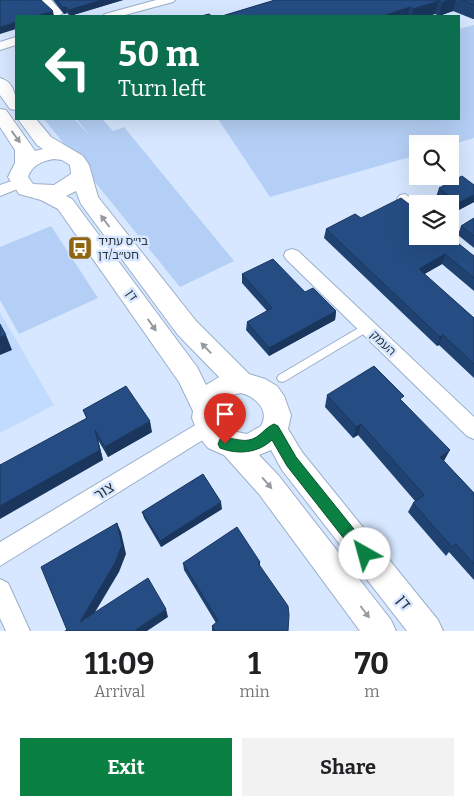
<!DOCTYPE html>
<html lang="en">
<head>
<meta charset="utf-8">
<style>
	body { margin:0; font-family:Bitter,"Noto Sans Hebrew",serif; background:#f2f2f2; color:#202124; height:100vh; display:flex; flex-direction:column; font-size:19px; white-space:nowrap }
	* { box-sizing:border-box; margin:0 }
	p { font-size:16px; color:#757577 }
	.icon { flex:none; width:28px; height:28px; fill:none; stroke:currentColor; stroke-width:2; stroke-linecap:round; stroke-linejoin:round }
	.map { position:relative; height:631px; overflow:hidden }
	.details { display:flex; flex-direction:column; background:#fff; flex:1 }
	.details>* { flex:none }
	.guide { position:absolute; left:15px; top:15px; width:445px; height:105px; border-radius:0px; box-shadow:0 5px 20px #0002; background:#0b6e4f; color:#fff; overflow:hidden }
	.tools { position:absolute; left:409px; top:135px; display:grid; gap:10px }
	.tools a { display:grid; place-items:center; width:50px; height:50px; border-radius:0px; background:#fff; box-shadow:0 5px 20px #0002; font-size:25px }
	.pin { position:absolute; display:grid; place-items:center; width:42px; height:42px; color:#fff; margin:-51px -21px; border-radius:50% 50% 50% 0; rotate:-45deg; box-shadow:0 0 5px #0007 }
	.pin .icon { rotate:45deg }
	.me { position:absolute; width:55px; margin:-28px; rotate:322deg; stroke-linejoin:round; filter:drop-shadow(0 0 4px #0008) }
	.turn { display:flex; align-items:center; gap:18px; height:105px; padding:0 20px; font-size:22px }
	.turn .icon { width:65px; height:65px; stroke-width:2.5 }
	.turn b { display:block; font-size:35px; line-height:42px }
	.eta { display:flex; justify-content:space-evenly; align-items:center; height:85px; text-align:center }
	.eta b { font-size:30px; font-weight:700; line-height:35px }
	.button { display:flex; gap:10px; margin-top:auto; padding:10px 20px }
	.button a { flex:1; height:58px; border-radius:0px; background:#0b8043; color:#fff; font-size:20px; font-weight:700; line-height:58px; text-align:center }
	.button a+a { background:#f2f2f2; color:#202124 }
	.map>svg:first-child { display:block }
	.built { fill:#c1dbff }
	.green { fill:#b4cff5 }
	.lines { fill:none; stroke-linecap:round; stroke-linejoin:round }
	.lane-casing { stroke:#9aaeca; stroke-width:2 }
	.street-casing { stroke:#9aaeca; stroke-width:2 }
	.secondary-casing { stroke:#9aaeca; stroke-width:2 }
	.lane { fill:#fff; fill-rule:evenodd }
	.street { fill:#fff; fill-rule:evenodd }
	.secondary { fill:#fff; fill-rule:evenodd }
	.wall { fill:#204271 }
	.shaded-wall { fill:#1a365c }
	.building { fill:#254d83; stroke:#1a365c }
	.oneway { fill:#969a9f }
	.route { fill:#0b8043; stroke:#07532c }
	.labels { text-anchor:middle; dominant-baseline:central; stroke-width:5; stroke-linejoin:round; paint-order:stroke }
	.poi-label { font-size:12px; fill:#2c343f; stroke:#d6e7ff; text-anchor:start }
	.street-label { font-size:12px; fill:#2c343f; stroke:#d6e7ff }
	.near-street-label { font-size:15px; fill:#2c343f; stroke:#d6e7ff }
</style>
</head>
<body>
<div class="map">
<svg width="474" height="631" viewBox="0 0 474 631">
	<rect width="100%" height="100%" fill="#d6e7ff"/>
	<path class="built" d="M0,312L54,405L0,433Z"/>
	<g class="green">
		<path d="M474,25V138L450,145L418,144L417,155L270,197L218,119H459V29Z"/>
		<path d="M44,119H74L92,138L76,119H102L113,131L124,127L234,261L180,287Z"/>
		<path d="M51,226L98,298L19,334L0,300V247Z"/>
	</g>
	<g class="lines">
		<defs>
			<path id="lane" d="M367,323L370,324L371,327L370,330L285,381L282,382L279,381L277,378L279,375Z"/>
			<g id="street">
				<path d="M39,0H51L63,13L58,16L53,15Z"/>
				<path d="M156,0H175L173,2L121,16H103L105,14Z"/>
				<path d="M16,37V45L0,50V42Z"/>
				<path d="M20,178L27,183L25,186L0,196V185Z"/>
				<path d="M405,194L420,204H418V215L413,214L397,199L400,195Z"/>
				<path d="M292,249L298,251L474,417V439L467,436L286,259L284,255L286,251Z"/>
				<path d="M207,418L214,421L217,427L214,433L0,566V542Z"/>
				<path d="M0,579L8,583L30,631H6L0,618Z"/>
			</g>
			<g id="secondary">
				<path d="M0,78C15,82 16,97 16,110L10,109L0,95Z"/>
				<path d="M0,109L6,110L35,151L43,149L37,145L18,119H36L51,137L83,156L89,165L98,197L196,321L249,374L265,379L277,386L284,396L291,415L288,429L302,452L438,620L443,631H407L282,470L271,450L259,455L279,476L391,620L396,631H360L259,494L224,455L208,448L200,438L192,418L193,411L179,382L58,209L41,200L19,194L8,177L15,163V150L0,127ZM54,159L62,160L70,165L71,174L54,185L33,184L28,177C32,165 42,161 54,159ZM76,191L81,204L178,335L219,377L206,385L197,367L72,199L66,196ZM241,393C256,397 270,410 261,426L247,434L227,430L219,418L222,402L231,395Z"/>
			</g>
		</defs>
		<use href="#lane" class="lane-casing"/>
		<use href="#street" class="street-casing"/>
		<use href="#secondary" class="secondary-casing"/>
		<use href="#lane" class="lane"/>
		<use href="#street" class="street"/>
		<use href="#secondary" class="secondary"/>
	</g>
	<g class="wall">
		<path d="M53,0H123L70,16L67,13L64,14Z"/>
		<path d="M275,0H474V19H473L453,11L439,16L435,14L428,16H222Z"/>
		<path d="M474,185V202L455,212L450,208V204H445L436,197L439,188Z"/>
		<path d="M361,218L474,256V291L442,264L424,274L474,318V378L439,345L437,346L324,238L326,229Z"/>
		<path d="M474,218V248L458,235L461,226Z"/>
		<path d="M242,274L305,292L336,311L335,320L269,356L246,330L247,322L267,311L242,283Z"/>
		<path d="M327,395L402,401L444,461L474,493V580L449,552L446,556L408,512L413,503L415,501L358,435L353,438L325,407Z"/>
		<path d="M83,410L152,432L108,457L98,440L103,460Z"/>
		<path d="M222,509L161,547L144,518L142,512Z"/>
		<path d="M260,562V567L288,631H212V626L216,623L184,570L183,563Z"/>
	</g>
	<g class="shaded-wall">
		<path d="M102,0H123L70,16L69,10Z"/>
		<path d="M450,0H456L453,11L439,16L442,3Z"/>
		<path d="M439,1L435,14L428,16H412L413,9Z"/>
		<path d="M66,7L67,13L64,14L63,8Z"/>
		<path d="M410,7L408,16H383Z"/>
		<path d="M53,11L54,16H36Z"/>
		<path d="M16,22V29L0,34V27Z"/>
		<path d="M474,195V202L455,212L458,203Z"/>
		<path d="M445,254L442,264L416,279L419,269Z"/>
		<path d="M336,311L335,320L269,356V348Z"/>
		<path d="M6,335L12,350L0,355V337Z"/>
		<path d="M443,335L439,345L437,346L440,337Z"/>
		<path d="M150,421L152,432L108,457L105,447Z"/>
		<path d="M361,424L358,435L353,438L356,427Z"/>
		<path d="M95,430L98,440L103,460L0,519V506Z"/>
		<path d="M450,450L444,461L440,457Z"/>
		<path d="M221,502L222,509L161,547L160,541Z"/>
		<path d="M117,523L121,532L126,554L119,572L85,629L80,622Z"/>
		<path d="M166,609L168,617L147,631H134Z"/>
	</g>
	<g class="building">
		<path d="M0,0H41L53,11L36,16H16V22L0,27Z"/>
		<path d="M57,0H102L69,10L66,7L63,8Z"/>
		<path d="M275,0H450L442,3L439,1L413,9L410,7L383,16H222Z"/>
		<path d="M462,0H474V5Z"/>
		<path d="M209,14L212,16H201Z"/>
		<path d="M462,176L474,185V195L458,203L439,188Z"/>
		<path d="M401,198L418,211V236H449L474,256V278L445,254L419,269L474,318V364L443,335L440,337L326,229L355,214L361,218Z"/>
		<path d="M474,218V236L461,226Z"/>
		<path d="M273,259L305,292L313,288L336,311L269,348L247,322L272,308L242,274Z"/>
		<path d="M0,324L6,335L0,337Z"/>
		<path d="M374,366L404,396L400,399L450,450L440,457L474,493V564L456,544L452,547L413,503L424,495L361,424L356,427L327,395Z"/>
		<path d="M126,386L150,421L105,447L95,430L100,450L0,506V465L87,418L83,410Z"/>
		<path d="M203,474L221,502L160,541L142,512Z"/>
		<path d="M117,523L122,545L115,563L80,622L148,578L166,609L134,631H65L67,630L41,567Z"/>
		<path d="M237,527L260,562L258,563L288,606L289,615L288,631H215L212,626L218,621L183,563Z"/>
	</g>
	<defs><path id="oneway-solid" d="M-6-.8H1V-3.2L6.5 0L1 3.2V.8H-6Z" transform="scale(1.25)"/></defs>
	<g class="oneway">
		<use href="#oneway-solid" transform="translate(16 137) rotate(54)"/>
		<use href="#oneway-solid" transform="translate(105 221) rotate(-127)"/>
		<use href="#oneway-solid" transform="translate(152 325) rotate(55)"/>
		<use href="#oneway-solid" transform="translate(206 348) rotate(-134)"/>
		<use href="#oneway-solid" transform="translate(267 483) rotate(49)"/>
		<use href="#oneway-solid" transform="translate(365 612) rotate(53)"/>
	</g>
	<path class="route" d="M274,424L278,426L296,457L370,549L373,554L370,559L365,561L360,559L287,466L272,440C258,453 238,455 220,448L218,444L220,439C230,436 240,442 249,440C260,438 264,428 274,424Z"/>
	<defs>
		<symbol id="bus-square" viewBox="-11 -11 22 22"><rect x="-9" y="-9" width="18" height="18" rx="4" fill="#91650f" stroke="#d6e7ff"/><path d="M-5-6H5V4H4V6H2V4H-2V6H-4V4H-5ZM-3.5-4V0h7V-4ZM-3.5 1.2v1.5H-2V1.2ZM2 1.2v1.5H3.5V1.2Z" fill="#fff"/></symbol>
	</defs>
	<g fill-rule="evenodd">
		<use href="#bus-square" x="66" y="234" width="28" height="28"/>
	</g>
	<g class="labels">
		<g class="poi-label">
			<text x="98" y="241">בי״ס עתיד<tspan x="98" dy="14">חט״ב/דן</tspan></text>
		</g>
		<g class="street-label">
			<text transform="translate(132 295) rotate(55)">דן</text>
			<text transform="translate(383 343) rotate(44)">העמק</text>
		</g>
		<g class="near-street-label">
			<text transform="translate(104 491) rotate(-32)">צור</text>
			<text transform="translate(404 602) rotate(51)">דן</text>
		</g>
	</g>
</svg>
<div class="tools">
<a><svg class="icon" aria-label="search" viewBox="0 0 24 24"><circle cx="10" cy="10" r="6"/><path d="M15 15l6 6"/></svg></a>
<a><svg class="icon" aria-label="layers" viewBox="0 0 24 24"><path d="M12 4l9 5-9 5-9-5zM3 14l9 5 9-5"/></svg></a>
</div>
<div class="pin" style="left:225px;top:444px;background:#d93025"><svg class="icon" aria-label="arrive" viewBox="0 0 24 24"><path d="M6 21V4h12l-3 4 3 4H6"/></svg></div>
<svg class="me" style="left:365px;top:554px" viewBox="-20 -20 40 40"><circle r="19" fill="#fff"/><path d="M0-13L10 11 0 6-10 11z" fill="#0b8043"/></svg>
<div class="guide">
<div class="turn"><svg class="icon" aria-label="left" viewBox="0 0 24 24"><path d="M17 20v-9H6M10 6l-5 5 5 5"/></svg><div><b>50 m</b>Turn left</div></div>
</div>
</div>
<section class="details">
<div class="eta">
<div><b>11:09</b><p>Arrival</p></div>
<div><b>1</b><p>min</p></div>
<div><b>70</b><p>m</p></div>
</div>
<div class="button"><a>Exit</a><a>Share</a></div>
</section>
</body>
</html>
